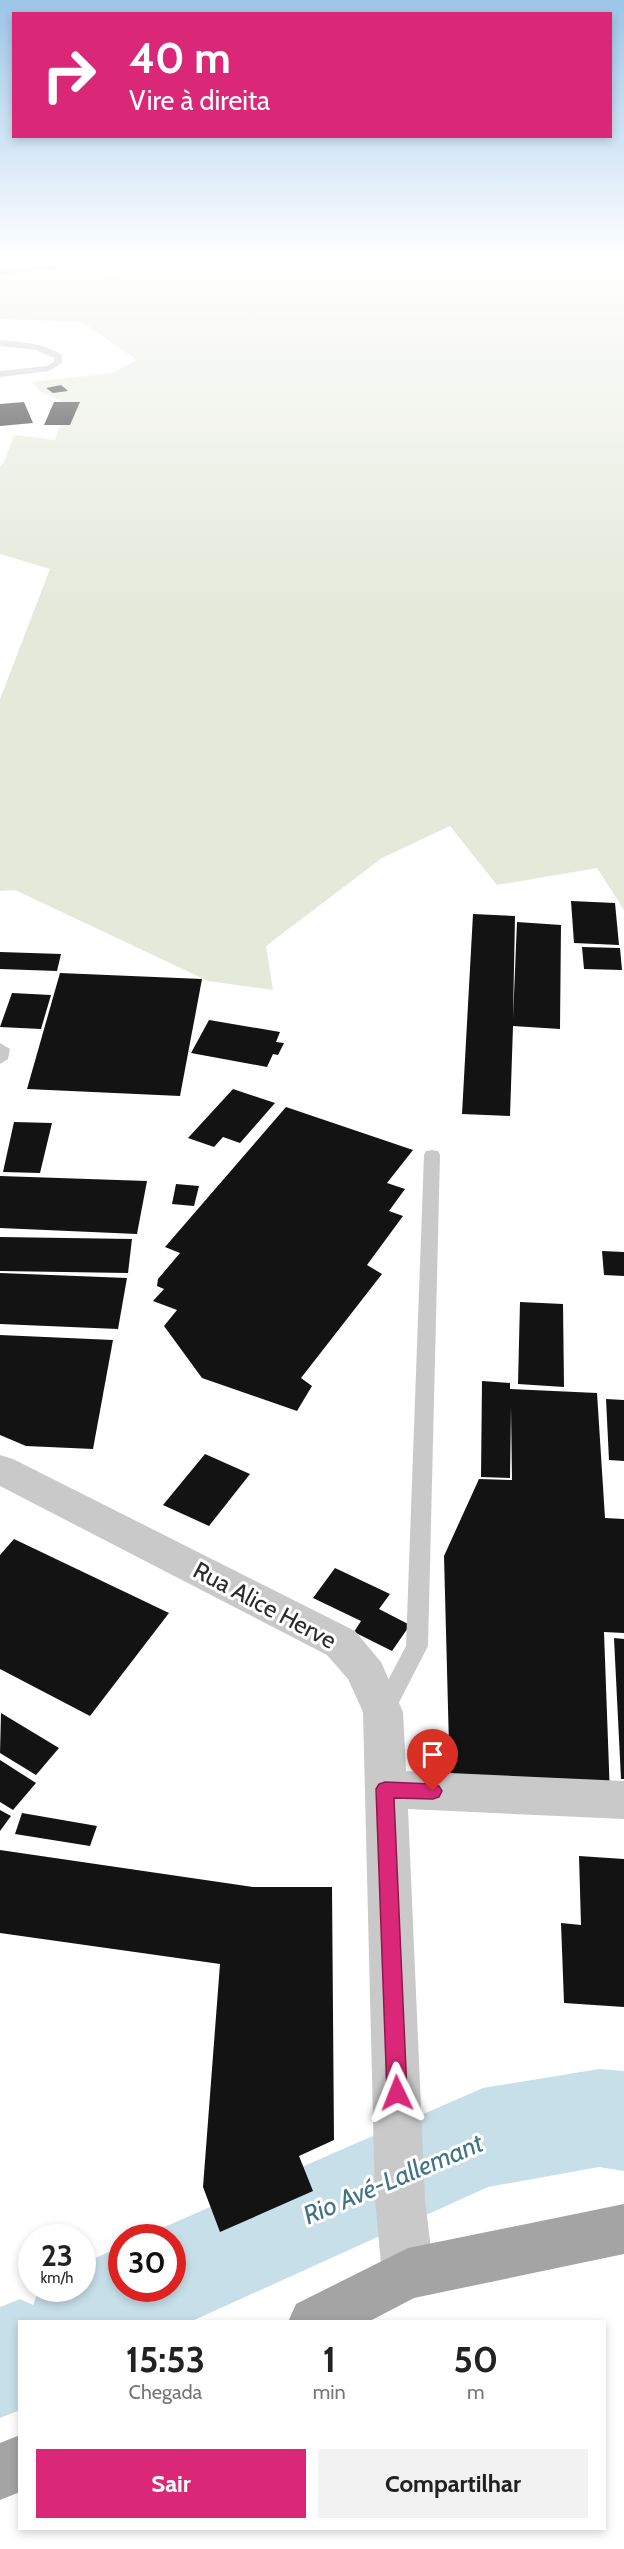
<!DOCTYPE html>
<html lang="pt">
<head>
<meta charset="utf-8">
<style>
	body { margin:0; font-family:Cabin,sans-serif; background:#f2f2f2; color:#222; height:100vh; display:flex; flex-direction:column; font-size:22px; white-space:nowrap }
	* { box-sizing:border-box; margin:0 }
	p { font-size:20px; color:#767676 }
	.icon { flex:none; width:33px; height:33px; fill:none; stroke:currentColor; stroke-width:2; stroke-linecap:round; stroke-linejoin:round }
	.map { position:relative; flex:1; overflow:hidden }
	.details { position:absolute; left:18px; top:2320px; width:588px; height:210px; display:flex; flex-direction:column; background:#fff; border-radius:0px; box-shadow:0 3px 9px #0003 }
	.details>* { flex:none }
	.banner { position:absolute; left:12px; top:12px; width:600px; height:126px; border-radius:0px; box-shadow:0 3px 9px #0003; background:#db2777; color:#fff; overflow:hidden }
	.speed { position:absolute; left:18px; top:2224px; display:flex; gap:12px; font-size:30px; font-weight:700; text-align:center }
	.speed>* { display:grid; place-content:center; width:78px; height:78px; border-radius:50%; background:#fff; box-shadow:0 3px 9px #0003; line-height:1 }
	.speed small { font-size:15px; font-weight:400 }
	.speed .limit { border:9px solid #d22; background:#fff; color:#111 }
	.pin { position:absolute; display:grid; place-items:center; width:51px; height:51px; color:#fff; margin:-62px -26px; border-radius:50% 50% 50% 0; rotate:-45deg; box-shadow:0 0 6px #0007 }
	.pin .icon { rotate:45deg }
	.me { position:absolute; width:66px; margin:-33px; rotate:358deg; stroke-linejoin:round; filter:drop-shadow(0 0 4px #0008) }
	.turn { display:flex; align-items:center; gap:21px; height:126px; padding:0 18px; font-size:27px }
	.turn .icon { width:78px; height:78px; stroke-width:2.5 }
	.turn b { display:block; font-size:42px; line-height:51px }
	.eta { display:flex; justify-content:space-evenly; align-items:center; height:102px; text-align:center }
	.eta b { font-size:36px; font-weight:700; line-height:42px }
	.primary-button { display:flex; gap:12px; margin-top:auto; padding:12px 18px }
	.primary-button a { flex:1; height:69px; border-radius:0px; background:#db2777; color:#fff; font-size:24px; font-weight:700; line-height:69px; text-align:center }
	.primary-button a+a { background:#f2f2f2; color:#222 }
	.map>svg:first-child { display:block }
	.green { fill:#e4e9da }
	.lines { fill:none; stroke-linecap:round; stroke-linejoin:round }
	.river { fill:#c7dfe8; fill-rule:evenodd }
	.building { fill:#131313 }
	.lane { fill:#c9c9c9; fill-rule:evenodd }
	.street { fill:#c9c9c9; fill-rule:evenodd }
	.primary { fill:#a4a4a4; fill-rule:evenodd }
	.route { fill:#db2777; stroke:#8e194d; stroke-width:1.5 }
	.labels { text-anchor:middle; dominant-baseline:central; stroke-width:6; stroke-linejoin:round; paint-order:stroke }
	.near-street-label { font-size:24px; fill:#2c2c2c; stroke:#fff }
	.near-water-label { font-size:26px; font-style:italic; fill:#417387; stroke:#fff }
</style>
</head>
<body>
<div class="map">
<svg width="624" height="2549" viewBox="0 0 624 2549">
	<rect width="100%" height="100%" fill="#fff"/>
	<g class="green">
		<path d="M0,255H77L53,261L0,264Z"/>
		<path d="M178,255H624V910L597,868L497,885L450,826L382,858L266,946L273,990L208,981L15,890L0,891V699L50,569L0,554V467L4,462L14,435L55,440L67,404L40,391L32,382L112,373L137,360L82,322L0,319V280C57,277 127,284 178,255Z"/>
	</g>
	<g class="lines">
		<path class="river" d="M599,2069L624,2071V2171L599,2167L488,2187L190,2322H20V2410L0,2418V2307L20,2299L33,2305L39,2289H82V2264L122,2246V2289H172V2238H139L483,2088Z"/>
	</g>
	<g class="building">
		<path d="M61,385L68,391L53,393L46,388Z"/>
		<path d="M24,402L33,423L0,426V404Z"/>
		<path d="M54,402H80L70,425H44Z"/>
		<path d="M571,901L615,903L619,945L574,943Z"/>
		<path d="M473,914L515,916L513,1019L517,922L561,925L560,1029L513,1026L510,1116L462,1114Z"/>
		<path d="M582,947L620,948L622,970L584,969Z"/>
		<path d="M0,952L61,954L57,971L0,969Z"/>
		<path d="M60,973L202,979L180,1096L27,1089Z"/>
		<path d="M12,993L51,995L41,1029L0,1027Z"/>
		<path d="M209,1020L280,1032L276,1042L284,1043L278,1055L273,1054L267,1067L191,1053Z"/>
		<path d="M233,1089L275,1103L240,1143L223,1137L214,1147L188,1138Z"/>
		<path d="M286,1107L413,1150L387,1183L405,1189L389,1211L403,1216L367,1265L382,1274L301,1378L312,1386L297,1411L202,1378L164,1326L177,1310L153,1301L164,1289L157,1286L158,1279L180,1253L165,1247Z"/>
		<path d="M14,1122L52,1123L40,1173L3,1172Z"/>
		<path d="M0,1176L147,1181L137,1234L0,1228Z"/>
		<path d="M176,1184L199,1186L194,1206L172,1204Z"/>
		<path d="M0,1237L132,1239L128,1273L0,1271Z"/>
		<path d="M602,1251L624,1252V1276L604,1275Z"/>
		<path d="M0,1273L127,1278L118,1329L0,1324Z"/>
		<path d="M520,1302L563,1304L564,1387L518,1384Z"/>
		<path d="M0,1335L113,1340L93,1449L26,1446L0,1435Z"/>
		<path d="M482,1381L510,1383V1389L597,1393L605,1518L624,1519V1633L604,1632L610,1796L450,1783L444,1556L479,1479L512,1480L511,1407L510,1478L481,1477Z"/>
		<path d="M606,1399L624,1400V1461L609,1460Z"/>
		<path d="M205,1454L250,1474L209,1526L163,1505Z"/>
		<path d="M14,1539L169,1613L90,1716L0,1669V1555Z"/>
		<path d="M335,1568L390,1594L379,1609L410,1625L392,1651L354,1632L361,1621L313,1598Z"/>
		<path d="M614,1638L624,1639V1779H621Z"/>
		<path d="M1,1713L59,1748L36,1775L0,1753Z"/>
		<path d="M0,1760L36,1783L13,1810L0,1802Z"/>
		<path d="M0,1810L11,1816L0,1831Z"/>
		<path d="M22,1813L97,1826L90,1846L15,1834Z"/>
		<path d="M0,1850L253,1887H332L334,2140L299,2156L313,2191L220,2232L203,2187L220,1964L0,1933Z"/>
		<path d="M579,1856L624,1859V2007L564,2003L561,1923L581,1925Z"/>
	</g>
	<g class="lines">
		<g class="lane">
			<path d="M89,255H100L72,266L0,275V271L71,262Z"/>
			<path d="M0,340C22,342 43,343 62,355V363L49,371L0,377V371L47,366L54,362V358L36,350L0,346Z"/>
			<path d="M0,1043L10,1049L8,1059L0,1064Z"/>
			<path d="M432,1150L438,1151L440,1155L428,1646L391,1718L383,1721L375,1718L372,1711L406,1646L424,1155L426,1151Z"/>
		</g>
		<path class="street" d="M0,1455L13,1459L355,1631L381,1662L403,1712L406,1771L624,1781V1819L408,1809L425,2200L434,2274L426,2292L408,2300L390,2292L382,2274L375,2200L363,1712L348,1679L327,1655L0,1486Z"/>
		<g class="primary">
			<path d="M624,2204V2254L414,2298L368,2322H288L296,2304L408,2248Z"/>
			<path d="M20,2435V2492L0,2500V2443Z"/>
		</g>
	</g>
	<linearGradient id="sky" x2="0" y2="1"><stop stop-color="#9bc5e8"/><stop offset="0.42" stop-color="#fff"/><stop offset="1" stop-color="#fff" stop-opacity="0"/></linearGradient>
	<rect width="624" height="612" fill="url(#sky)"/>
	<path class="route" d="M385,1782L433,1784L439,1786L442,1791L439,1797L433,1799L394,1798L407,2093L404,2100L397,2103L390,2100L387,2093L376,1789L379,1784Z"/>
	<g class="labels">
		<g class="near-street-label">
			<text transform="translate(265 1605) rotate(28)">Rua Alice Herve</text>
		</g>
		<g class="near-water-label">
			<text transform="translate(393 2179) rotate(-23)">Rio Avé‐Lallemant</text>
		</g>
	</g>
</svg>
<div class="speed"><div>23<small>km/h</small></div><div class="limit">30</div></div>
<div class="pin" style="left:433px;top:1791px;background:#d93025"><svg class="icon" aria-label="arrive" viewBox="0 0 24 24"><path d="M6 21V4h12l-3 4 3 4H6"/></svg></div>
<svg class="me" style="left:397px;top:2093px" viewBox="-20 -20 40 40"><path d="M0-17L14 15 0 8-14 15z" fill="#db2777" stroke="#fff" stroke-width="4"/></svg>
<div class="banner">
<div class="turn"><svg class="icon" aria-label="right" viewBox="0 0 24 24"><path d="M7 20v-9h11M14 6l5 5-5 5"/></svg><div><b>40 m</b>Vire à direita</div></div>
</div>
<section class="details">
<div class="eta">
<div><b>15:53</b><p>Chegada</p></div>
<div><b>1</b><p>min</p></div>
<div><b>50</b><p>m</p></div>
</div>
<div class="primary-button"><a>Sair</a><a>Compartilhar</a></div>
</section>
</div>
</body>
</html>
